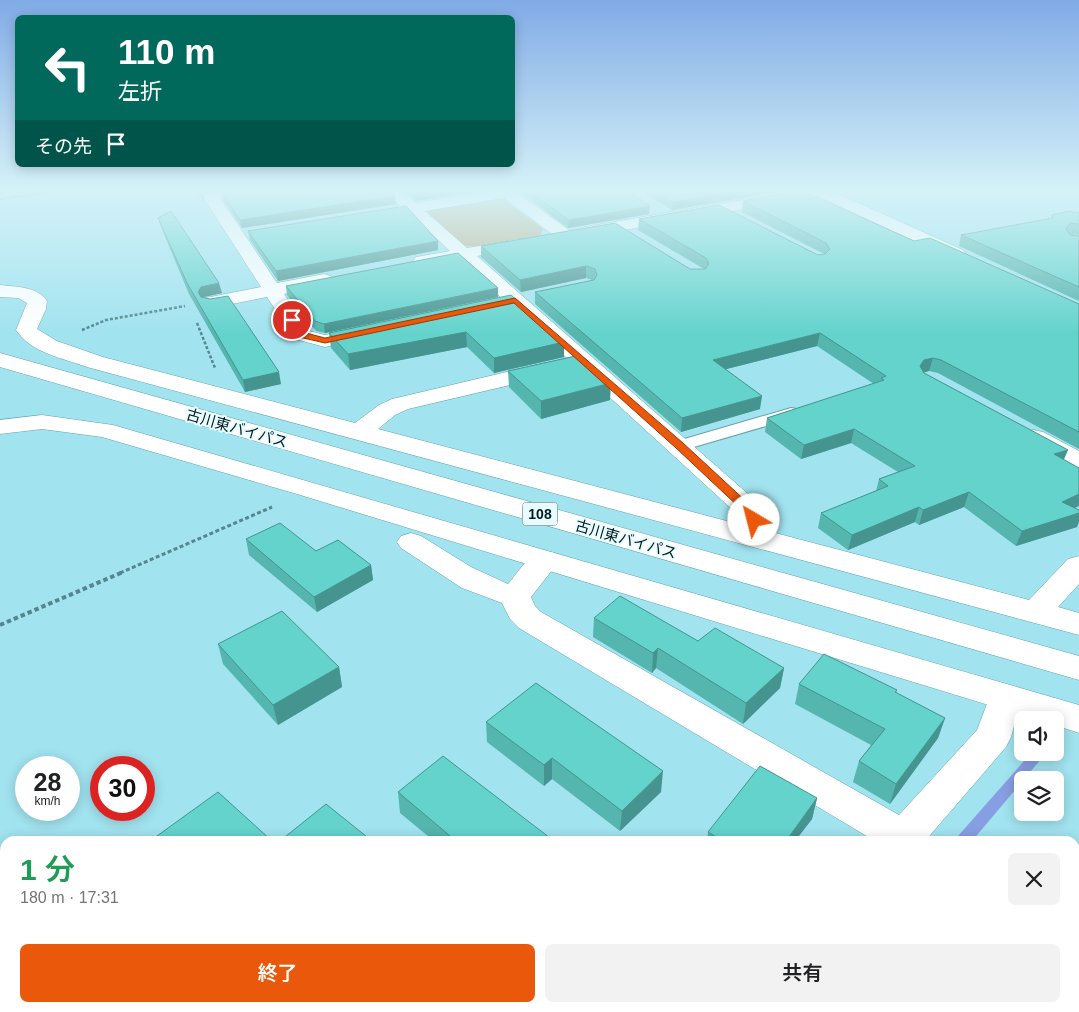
<!DOCTYPE html>
<html lang="ja">
<head>
<meta charset="utf-8">
<style>
	body { margin:0; font-family:Helvetica,"Noto Sans JP",sans-serif; background:#f2f2f2; color:#202124; height:100vh; display:flex; flex-direction:column; font-size:19px; white-space:nowrap }
	* { box-sizing:border-box; margin:0 }
	p { font-size:16px; color:#757577 }
	.icon { flex:none; width:28px; height:28px; fill:none; stroke:currentColor; stroke-width:2; stroke-linecap:round; stroke-linejoin:round }
	.map { position:relative; flex:1; overflow:hidden }
	.drawer { position:absolute; left:0px; top:836px; width:1080px; height:176px; display:flex; flex-direction:column; background:#fff; border-radius:15px 15px 0 0; box-shadow:0 2px 12px #0003 }
	.drawer>* { flex:none }
	.hud { position:absolute; left:15px; top:15px; width:500px; height:152px; border-radius:8px; box-shadow:0 2px 12px #0003; background:#00695c; color:#fff; overflow:hidden }
	.tools { position:absolute; left:1014px; top:711px; display:grid; gap:10px }
	.tools a { display:grid; place-items:center; width:50px; height:50px; border-radius:8px; background:#fff; box-shadow:0 2px 12px #0003; font-size:25px }
	.speed { position:absolute; left:15px; top:756px; display:flex; gap:10px; font-size:25px; font-weight:700; text-align:center }
	.speed>* { display:grid; place-content:center; width:65px; height:65px; border-radius:50%; background:#fff; box-shadow:0 2px 12px #0003; line-height:1 }
	.speed small { font-size:12px; font-weight:400 }
	.speed .limit { border:8px solid #d22; background:#fff; color:#111 }
	.pin { position:absolute; display:grid; place-items:center; width:42px; height:42px; color:#fff; margin:-21px; border:2px solid #fff; border-radius:50%; box-shadow:0 1px 5px #0007 }
	.me { position:absolute; width:55px; margin:-28px; rotate:323deg; stroke-linejoin:round; filter:drop-shadow(0 0 4px #0008) }
	.turn { display:flex; align-items:center; gap:18px; height:105px; padding:0 20px; font-size:22px }
	.turn .icon { width:65px; height:65px; stroke-width:2.5 }
	.turn b { display:block; font-size:35px; line-height:42px }
	.then { display:flex; align-items:center; height:48px; padding:0 20px; background:#0003; gap:10px; font-size:19px }
	.round { display:grid; place-items:center; flex:none; width:52px; height:52px; border-radius:8px; background:#f2f2f2 }
	.head { display:flex; align-items:center; justify-content:space-between; height:85px; padding:0 20px }
	h1 { font-size:30px; font-weight:600; line-height:38px; color:#1e9e55 }
	.action { display:flex; gap:10px; margin-top:auto; padding:10px 20px }
	.action a { flex:1; height:58px; border-radius:8px; background:#ea580c; color:#fff; font-size:20px; font-weight:600; line-height:58px; text-align:center }
	.action a+a { background:#f2f2f2; color:#202124 }
	.map>svg:first-child { display:block }
	.green { fill:#bead7f }
	.lines { fill:none; stroke-linecap:round; stroke-linejoin:round }
	.stream { fill:#889ee2; fill-rule:evenodd }
	.lane-casing { stroke:#63a3af; stroke-width:2 }
	.street-casing { stroke:#63a3af; stroke-width:1 }
	.secondary-casing { stroke:#63a3af; stroke-width:1 }
	.highway-casing { stroke:#63a3af; stroke-width:1 }
	.path-far3 { stroke:#55858d; stroke-width:2; stroke-dasharray:2.5 1; stroke-linecap:butt }
	.path-far2 { stroke:#55858d; stroke-width:2.5; stroke-dasharray:3 2; stroke-linecap:butt }
	.path-far1 { stroke:#55858d; stroke-width:3; stroke-dasharray:4 2.5; stroke-linecap:butt }
	.path { stroke:#55858d; stroke-width:4; stroke-dasharray:4.5 3; stroke-linecap:butt }
	.lane { fill:#fff; fill-rule:evenodd }
	.street { fill:#fff; fill-rule:evenodd }
	.secondary { fill:#fff; fill-rule:evenodd }
	.highway { fill:#fff; fill-rule:evenodd }
	.wall { fill:#55b5af }
	.shaded-wall { fill:#45948f }
	.building { fill:#63d3cc; stroke:#45948f }
	.route { fill:#ea580c; stroke:#983908 }
	.labels { text-anchor:middle; dominant-baseline:central; stroke-width:4; stroke-linejoin:round; paint-order:stroke }
	.shield { fill:#e8fbfe; stroke:#465f63; stroke-width:1 }
	.shield-label { font-size:14px; font-weight:bold; fill:#011c20 }
	.street-label { font-size:15px; fill:#011c20; stroke:#e8fbfe }
</style>
</head>
<body>
<div class="map">
<svg width="1079" height="1012" viewBox="0 0 1079 1012">
	<rect width="100%" height="100%" fill="#a1e3ef"/>
	<path class="green" d="M491,198L503,199L543,229L540,236L477,247L461,245L423,213L426,209Z"/>
	<g class="lines">
		<g class="stream">
			<path d="M1032,752H1047L972,841H956L958,836Z"/>
			<path d="M785,1008H805L803,1012H783Z"/>
		</g>
		<defs>
			<path id="lane" d="M791,408L797,409L800,413L797,417L680,451L674,450L671,446L674,442Z"/>
			<g id="street">
				<path d="M208,192H226L220,198L277,283L324,274L331,276L333,280L331,284L284,294L309,331L325,335L367,326L374,328L377,332L374,336L325,347L295,339L267,297L212,308L205,306L202,302L205,298L261,287L203,197Z"/>
				<path d="M387,192H403L416,203L482,192H516L572,232L575,236L572,240H560L504,198L425,211L467,248L518,239L524,240L527,244L524,248L477,256L756,501L768,520L764,530L1029,600L1068,559L1079,556V584L1058,607L1079,613V635L87,367C63,358 31,353 16,330L27,303L18,298L0,297V285C16,287 37,286 47,301L46,309L37,329L57,341L103,357L355,423L379,405L392,399L545,363L553,365L556,370L553,375L408,409L395,415L378,429L738,524L740,520L735,512L460,260L422,266L416,265L413,261L416,257L450,251L409,213H394L392,210L400,205Z"/>
				<path d="M788,192H834L963,250L966,254L963,258H951L818,196L585,237L579,236L577,232L579,228L585,227Z"/>
				<path d="M1034,430L1043,432L1079,451V469L1070,466L1025,442L1022,437L1025,432Z"/>
				<path d="M411,533L421,536L471,567L508,584C523,567 531,547 555,553L560,560L531,597L535,606L541,612L899,815L977,730L993,688L1005,684L1017,688L1022,697L1011,737L1006,747L925,841H875L519,628L510,619L502,603L462,588L401,548L397,542L401,536Z"/>
				<path d="M692,1008H742L741,1012H690Z"/>
			</g>
			<path id="secondary" d="M42,415L113,425L1079,705V733L1055,725V720H1038L297,494L102,437L42,429L0,434V420Z"/>
			<path id="highway" d="M0,353L1079,656V680L0,367Z"/>
		</defs>
		<use href="#lane" class="lane-casing"/>
		<use href="#street" class="street-casing"/>
		<use href="#secondary" class="secondary-casing"/>
		<use href="#highway" class="highway-casing"/>
		<path class="path-far3" d="M0,199L50,192"/>
		<g class="path-far2">
			<path d="M197,323L215,368"/>
			<path d="M82,330L106,320L185,306"/>
		</g>
		<path class="path-far1" d="M120,573L272,507"/>
		<path class="path" d="M0,625L123,572"/>
		<use href="#lane" class="lane"/>
		<use href="#street" class="street"/>
		<use href="#secondary" class="secondary"/>
		<use href="#highway" class="highway"/>
	</g>
	<g class="wall">
		<path d="M196,192H205L203,195L204,202Z"/>
		<path d="M221,192H392L396,204L242,228L222,198Z"/>
		<path d="M406,192H469L416,201Z"/>
		<path d="M520,192H630L649,214L568,228Z"/>
		<path d="M643,192H775L672,210Z"/>
		<path d="M743,201L914,241L1079,304V449L938,373L929,371L923,373L1064,460L1075,508L1077,527L1016,546L964,507L919,525L915,522L848,550L818,528L821,513L876,491L879,479L898,472L851,443L801,459L765,432L767,418L874,384L817,346L726,369L760,409L681,432L535,304V292L592,280L586,278L521,292L481,257V246L690,269H704L638,230L639,219L818,255L824,254L742,212Z"/>
		<path d="M1079,212V235L1070,234L1079,236V301L959,246L961,235L1051,219L1052,215Z"/>
		<path d="M158,218L222,293L203,297L281,384L245,392L189,294L161,227Z"/>
		<path d="M248,231L438,250L278,281L250,240Z"/>
		<path d="M286,286L498,288V297L325,333L316,331L287,295Z"/>
		<path d="M511,295L564,342V357L494,373L467,347L350,370L331,348L329,333Z"/>
		<path d="M508,371L610,400L541,419L509,387Z"/>
		<path d="M246,539L316,551L371,565L373,580L317,612L249,555Z"/>
		<path d="M594,618L698,641L784,668L780,688L743,724L656,668L652,673L593,637Z"/>
		<path d="M218,644L339,667L342,687L278,725L223,664Z"/>
		<path d="M799,684L897,690L896,693L945,718L938,738L890,804L853,782L859,761L871,745L795,704Z"/>
		<path d="M486,722L661,792L620,831L552,779L544,786L487,742Z"/>
		<path d="M398,792L554,841H434L400,813Z"/>
		<path d="M817,798L812,819L795,841H707L708,832Z"/>
		<path d="M245,1008H262L257,1012H249Z"/>
		<path d="M614,1008H635L631,1012H619Z"/>
	</g>
	<g class="shaded-wall">
		<path d="M420,192H469L416,201L415,193Z"/>
		<path d="M731,192H775L672,210L673,202Z"/>
		<path d="M395,196L396,204L242,228L240,220Z"/>
		<path d="M650,206L649,214L568,228L569,220Z"/>
		<path d="M438,241V250L278,281L276,271Z"/>
		<path d="M586,266V278L521,292L520,280Z"/>
		<path d="M219,283L222,293L204,297L200,302L198,292L201,287Z"/>
		<path d="M498,288V297L325,333L324,324Z"/>
		<path d="M466,332L467,347L350,370L348,354Z"/>
		<path d="M820,333L817,346L711,373L713,360Z"/>
		<path d="M564,342V357L494,373V358Z"/>
		<path d="M933,358L929,371L921,373L920,366L924,360Z"/>
		<path d="M279,372L281,384L245,392L243,380Z"/>
		<path d="M611,383L610,400L541,419V401Z"/>
		<path d="M762,396L760,409L681,432L682,418Z"/>
		<path d="M854,429L851,443L801,459L804,445Z"/>
		<path d="M1068,450L1062,464L1054,454Z"/>
		<path d="M969,492L964,507L919,525L923,510Z"/>
		<path d="M1079,494V506L1056,517L1062,502Z"/>
		<path d="M919,507L915,522L848,550L852,535Z"/>
		<path d="M1079,513V522L1077,527L1016,546L1022,531Z"/>
		<path d="M371,565L373,580L317,612L314,597Z"/>
		<path d="M658,648L656,668L652,673L653,653Z"/>
		<path d="M339,667L342,687L278,725L273,705Z"/>
		<path d="M784,668L780,688L743,724L746,703Z"/>
		<path d="M945,718L938,738L890,804L896,784Z"/>
		<path d="M552,758V779L544,786V765Z"/>
		<path d="M663,771L661,792L620,831L622,811Z"/>
		<path d="M817,798L812,819L795,841H786Z"/>
		<path d="M250,1008H262L257,1012H251Z"/>
		<path d="M492,1008H511L507,1012H488Z"/>
		<path d="M627,1008H635L631,1012H626Z"/>
	</g>
	<g class="building">
		<path d="M222,192H392L395,196L240,220Z"/>
		<path d="M530,192H630L650,206L569,220Z"/>
		<path d="M657,192H731L673,202Z"/>
		<path d="M794,192H805L914,241L930,238L1079,304V432L941,360L933,358L924,360L920,366L924,373L1068,450L1054,454L1079,468V494L1062,502L1079,510V513L1022,531L969,492L923,510L919,507L852,535L821,513L888,486L879,479L915,466L854,429L804,445L767,418L884,380L881,378L886,376L820,333L713,360L762,396L682,418L535,292L594,280L597,275L595,269L586,266L520,280L481,246L615,223L690,269H705L709,264L706,258L639,219L719,205L818,255L825,254L830,249L826,243L743,201Z"/>
		<path d="M406,206L438,241L276,271L248,231Z"/>
		<path d="M171,211L219,283L201,287L198,292L201,297L210,299L228,296L279,372L243,380L187,283L158,218Z"/>
		<path d="M1070,211L1076,213L1079,212V224L1070,223L1066,229L1070,235L1079,236V287L961,235L1053,218L1052,215Z"/>
		<path d="M458,253L498,288L324,324L315,321L286,286Z"/>
		<path d="M511,295L564,342L494,358L466,332L348,354L329,333Z"/>
		<path d="M580,355L611,383L541,401L508,371Z"/>
		<path d="M280,523L316,551L338,540L371,565L314,597L246,539Z"/>
		<path d="M620,596L698,641L715,628L784,668L746,703L658,648L653,653L594,618Z"/>
		<path d="M282,611L339,667L273,705L218,644Z"/>
		<path d="M824,654L897,690L895,692L945,718L896,784L859,761L885,729L799,684Z"/>
		<path d="M536,683L663,771L622,811L552,758L544,765L486,722Z"/>
		<path d="M443,756L554,841H456L398,792Z"/>
		<path d="M760,766L817,798L786,841H723L708,832Z"/>
		<path d="M218,792L272,841H150Z"/>
		<path d="M326,804L372,841H280Z"/>
		<path d="M336,1008H492L488,1012H437L436,1011V1012H332Z"/>
		<path d="M808,1008H969L974,1012H803Z"/>
	</g>
	<linearGradient id="sky" x2="0" y2="1"><stop stop-color="#81abe6"/><stop offset="0.57" stop-color="#d5f2f8"/><stop offset="1" stop-color="#d5f2f8" stop-opacity="0"/></linearGradient>
	<rect width="1079" height="334" fill="url(#sky)"/>
	<path class="route" d="M515,298L683,443L750,505L760,520L758,523H750L741,509L676,448L514,303L325,343L299,337L288,320L295,318L306,333L325,338Z"/>
	<g class="labels">
		<rect class="shield" x="522.5" y="502.5" width="35" height="23" rx="4"/>
		<g class="shield-label">
			<text x="540" y="514">108</text>
		</g>
		<g class="street-label">
			<text transform="translate(237 428) rotate(16)">古川東バイパス</text>
			<text transform="translate(626 539) rotate(16)">古川東バイパス</text>
		</g>
	</g>
</svg>
<div class="tools">
<a><svg class="icon" aria-label="sound" viewBox="0 0 24 24"><path d="M4 9h4l5-4v14l-5-4H4zM17 9q2 3 0 6"/></svg></a>
<a><svg class="icon" aria-label="layers" viewBox="0 0 24 24"><path d="M12 4l9 5-9 5-9-5zM3 14l9 5 9-5"/></svg></a>
</div>
<div class="speed"><div>28<small>km/h</small></div><div class="limit">30</div></div>
<div class="pin" style="left:292px;top:320px;background:#d93025"><svg class="icon" aria-label="arrive" viewBox="0 0 24 24"><path d="M6 21V4h12l-3 4 3 4H6"/></svg></div>
<svg class="me" style="left:754px;top:520px" viewBox="-20 -20 40 40"><circle r="19" fill="#fff"/><path d="M0-13L10 11 0 6-10 11z" fill="#ea580c"/></svg>
<div class="hud">
<div class="turn"><svg class="icon" aria-label="left" viewBox="0 0 24 24"><path d="M17 20v-9H6M10 6l-5 5 5 5"/></svg><div><b>110 m</b>左折</div></div>
<div class="then">その先<svg class="icon" aria-label="arrive" viewBox="0 0 24 24"><path d="M6 21V4h12l-3 4 3 4H6"/></svg></div>
</div>
<section class="drawer">
<div class="head"><div><h1>1 分</h1><p>180 m · 17:31</p></div><a class="round"><svg class="icon" aria-label="close" viewBox="0 0 24 24"><path d="M6 6l12 12M18 6L6 18"/></svg></a></div>
<div class="action"><a>終了</a><a>共有</a></div>
</section>
</div>
</body>
</html>
